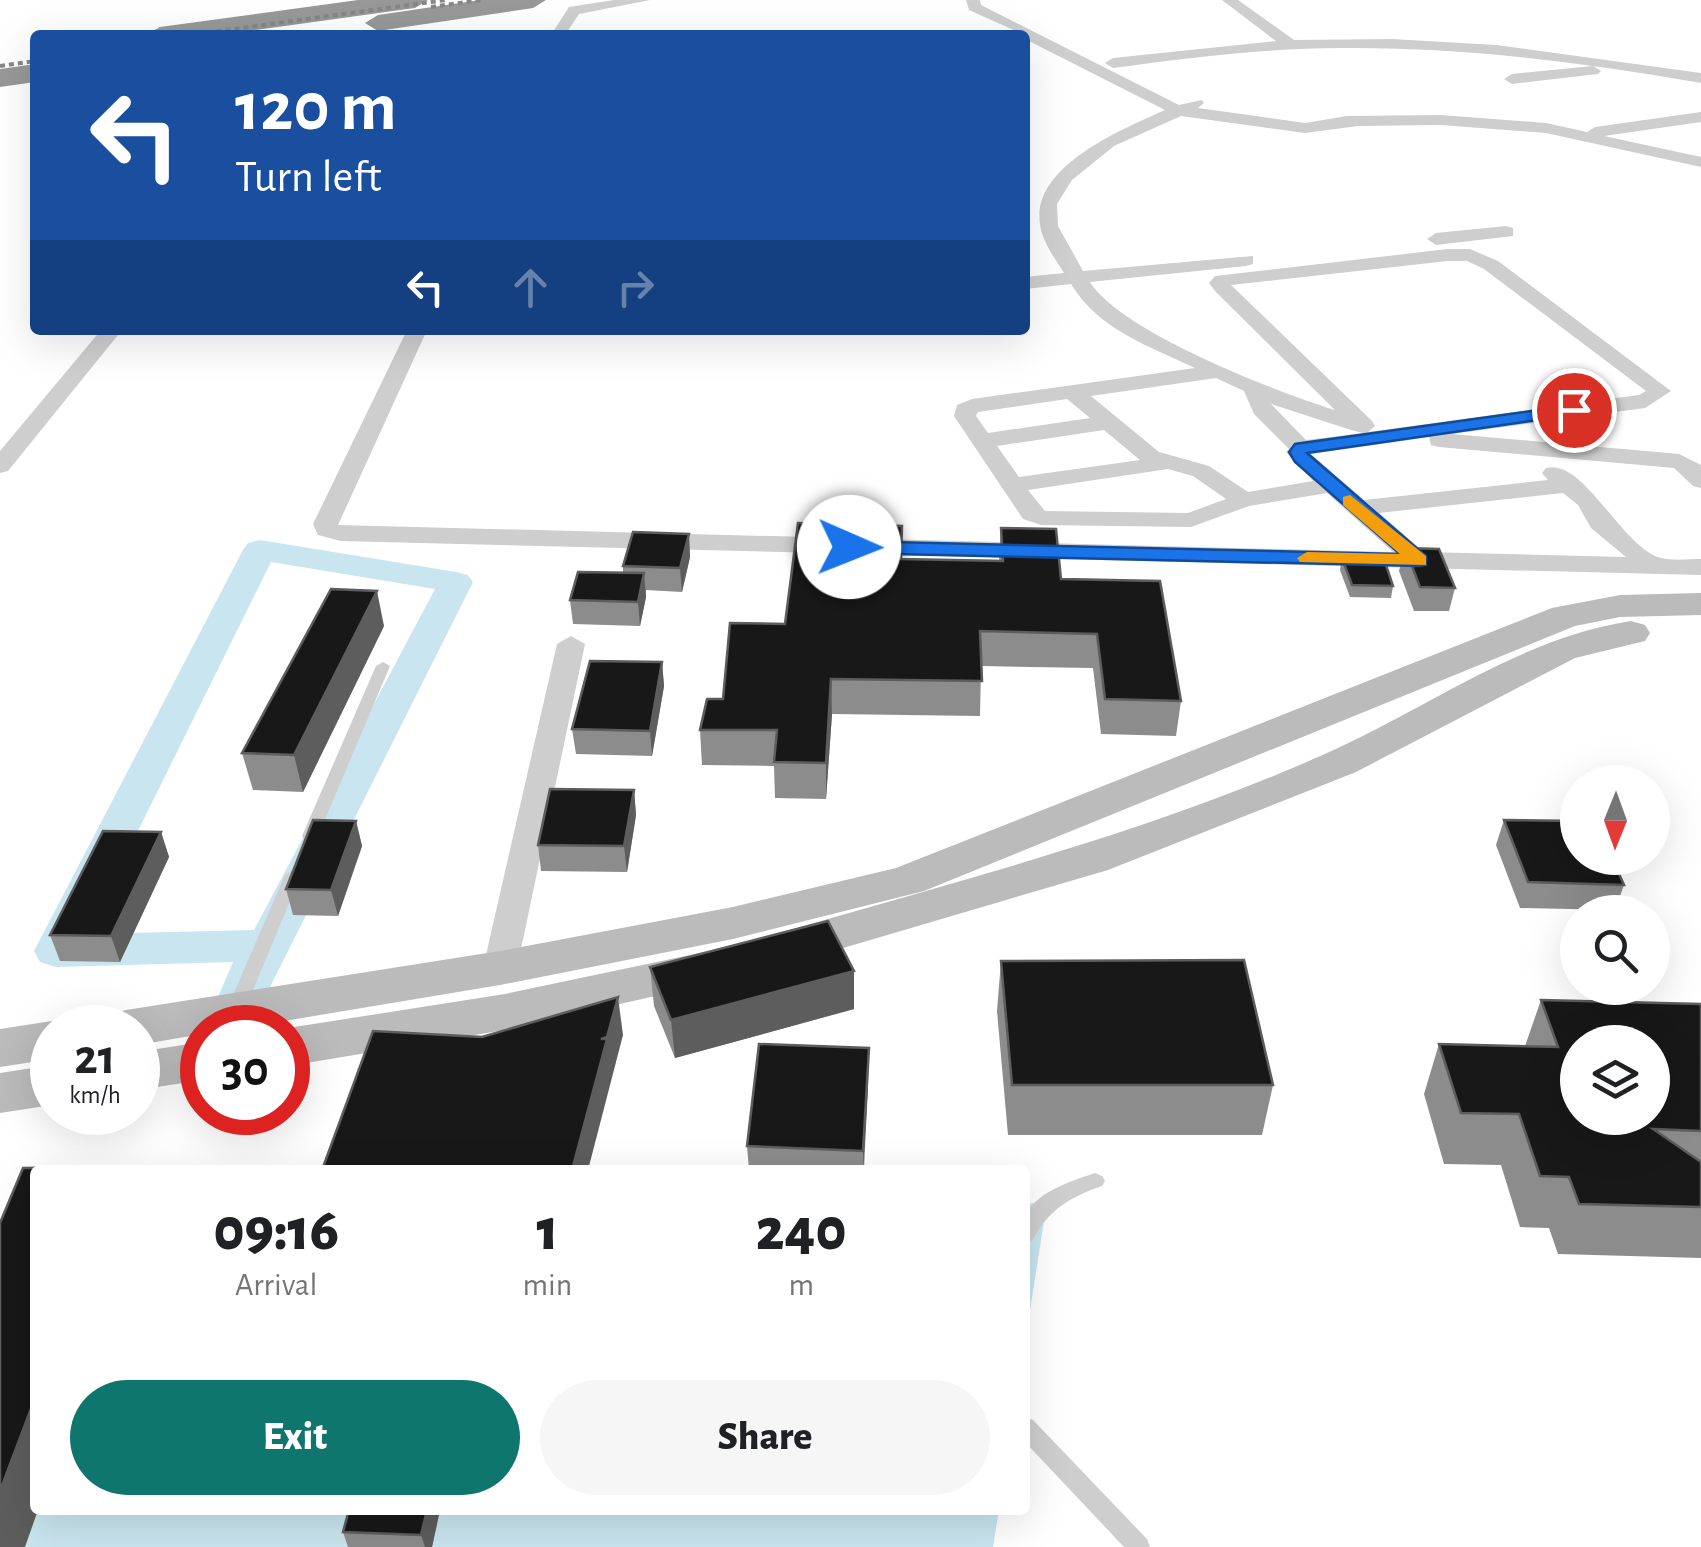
<!DOCTYPE html>
<html lang="en">
<head>
<meta charset="utf-8">
<style>
	body { margin:0; font-family:"Alegreya Sans",sans-serif; background:#f6f6f6; color:#202124; height:100vh; display:flex; flex-direction:column; font-size:38px; white-space:nowrap }
	* { box-sizing:border-box; margin:0 }
	p { font-size:32px; color:#757577 }
	.icon { flex:none; width:55px; height:55px; fill:none; stroke:currentColor; stroke-width:2; stroke-linecap:round; stroke-linejoin:round }
	.map { position:relative; flex:1; overflow:hidden }
	.side { position:absolute; left:30px; top:1165px; width:1000px; height:350px; display:flex; flex-direction:column; background:#fff; border-radius:10px; box-shadow:0 10px 40px #0002 }
	.side>* { flex:none }
	.guide { position:absolute; left:30px; top:30px; width:1000px; height:305px; border-radius:10px; box-shadow:0 10px 40px #0002; background:#1a4fa0; color:#fff; overflow:hidden }
	.needle { width:65px; rotate:181deg }
	.fabs { position:absolute; left:1560px; top:765px; display:grid; gap:20px }
	.fabs a { display:grid; place-items:center; width:110px; height:110px; border-radius:50%; background:#fff; box-shadow:0 10px 40px #0002; font-size:50px }
	.speed { position:absolute; left:30px; top:1005px; display:flex; gap:20px; font-size:50px; font-weight:700; text-align:center }
	.speed>* { display:grid; place-content:center; width:130px; height:130px; border-radius:50%; background:#fff; box-shadow:0 10px 40px #0002; line-height:1 }
	.speed small { font-size:25px; font-weight:400 }
	.speed .limit { border:15px solid #d22; background:#fff; color:#111 }
	.pin { position:absolute; display:grid; place-items:center; width:85px; height:85px; color:#fff; margin:-42px; border:5px solid #fff; border-radius:50%; box-shadow:0 2px 10px #0007 }
	.me { position:absolute; width:110px; margin:-55px; rotate:91deg; stroke-linejoin:round; filter:drop-shadow(0 0 8px #0008) }
	.turn { display:flex; align-items:center; gap:35px; height:210px; padding:0 40px; font-size:45px }
	.turn .icon { width:130px; height:130px; stroke-width:2.5 }
	.turn b { display:block; font-size:70px; line-height:85px }
	.lanes { display:flex; align-items:center; height:95px; padding:0 40px; background:#0003; justify-content:center; gap:50px; direction:ltr }
	.lanes .off { opacity:.35 }
	.eta { display:flex; justify-content:space-evenly; align-items:center; height:170px; text-align:center }
	.eta b { font-size:60px; font-weight:800; line-height:70px }
	.button { display:flex; gap:20px; margin-top:auto; padding:20px 40px }
	.button a { flex:1; height:115px; border-radius:60px; background:#0f766e; color:#fff; font-size:40px; font-weight:800; line-height:115px; text-align:center }
	.button a+a { background:#f6f6f6; color:#202124 }
	.map>svg:first-child { display:block }
	.water { fill:#c9e5ef }
	.lines { fill:none; stroke-linecap:round; stroke-linejoin:round }
	.canal { fill:#c9e5ef; fill-rule:evenodd }
	.lane { fill:#cecece; fill-rule:evenodd }
	.street { fill:#cecece; fill-rule:evenodd }
	.secondary { fill:#bbb; fill-rule:evenodd }
	.highway { fill:#989898; fill-rule:evenodd }
	.rail { stroke:#868686; stroke-width:4; stroke-dasharray:5 4; stroke-linecap:butt }
	.wall { fill:#8c8c8c }
	.shaded-wall { fill:#5d5d5d }
	.building { fill:#181818; stroke:#5d5d5d; stroke-width:2.5; fill-rule:evenodd }
	.route { fill:#1a73e8; stroke:#114b97; stroke-width:2.5 }
	.slow { fill:#f59e0b }
</style>
</head>
<body>
<div class="map">
<svg width="1701" height="1547" viewBox="0 0 1701 1547">
	<rect width="100%" height="100%" fill="#fff"/>
	<g class="water">
		<path d="M1047,1202L1025,1342V1204Z"/>
		<path d="M0,1327L35,1510H999L993,1547H0Z"/>
	</g>
	<g class="lines">
		<path class="canal" d="M260,540L456,572L468,575L473,582L259,1009L252,1021L236,1026L220,1021L213,1009L233,962L56,967L40,962L34,951L243,550L248,543ZM271,562L435,589L254,930L87,934Z"/>
		<g class="lane">
			<path d="M383,662L390,666L318,836L310,841L304,840L302,836L376,666Z"/>
			<path d="M293,870L301,875L245,1009L242,1014H230L227,1009L285,875Z"/>
			<path d="M1095,1173L1102,1176L1105,1181L1102,1186C1070,1197 1048,1210 1032,1241L1025,1243C1025,1236 1023,1225 1025,1218C1032,1193 1074,1180 1095,1173Z"/>
			<path d="M1025,1417L1033,1420L1147,1539L1150,1547H1124L1025,1442Z"/>
		</g>
		<g class="street">
			<path d="M614,0H650L579,14L565,35H551L569,7Z"/>
			<path d="M966,0H980L981,5L1179,105L1202,100L1204,103L1198,108L1305,123L1347,116L1441,115L1546,123L1587,132L1595,127L1701,112V122L1604,136L1701,157V167L1546,133L1441,125L1358,126L1305,133L1181,116L1114,146L1072,180L1057,204L1058,226L1083,271L1253,256V264L1246,266L1090,282C1121,332 1277,392 1335,410L1216,292L1209,283L1215,276L1448,249H1470L1498,261L1671,391L1645,408L1452,434L1679,454L1701,465V488L1693,486L1674,468L1439,447L1431,445L1429,437L1311,454L1364,500L1548,480L1542,473L1546,468C1584,458 1622,548 1661,558C1673,561 1689,559 1701,559V575L341,541L318,535L313,524L407,330H427L338,525L1393,552L1327,493L1249,506L1191,527L1041,525L1023,519L954,416L957,405L972,399L1195,368C1149,346 1099,330 1071,284L1025,289V277L1064,273C1055,258 1042,242 1040,224C1031,166 1123,129 1165,110L1025,39V35L969,10ZM1448,261H1467L1484,269L1646,391L1639,395L1368,432L1375,426L1372,421L1231,285ZM1216,378L1244,391L1254,414L1289,449L1286,452L1313,481L1248,492L1209,466L1159,452L1091,396ZM1067,399L1090,418L988,433L976,416L978,412ZM1271,404L1351,430L1363,433L1306,440ZM1104,430L1140,460L1019,477L997,446ZM1168,469L1193,476L1226,499L1188,513L1045,511L1028,490ZM1563,493L1578,505L1591,528L1626,557L1424,552L1379,513Z"/>
			<path d="M1222,0H1238L1294,40L1392,39L1496,45L1701,73V83C1582,62 1463,47 1342,48C1265,48 1189,58 1113,68L1105,63L1113,58L1276,41Z"/>
			<path d="M1593,66L1601,71L1598,74L1512,84L1504,79L1512,74Z"/>
			<path d="M1506,226L1513,228V236L1436,245L1427,239L1436,233Z"/>
			<path d="M101,330H122L8,471L0,473V451Z"/>
			<path d="M571,636L585,644L517,968L512,977L500,980L488,977L483,968L557,644Z"/>
		</g>
		<g class="secondary">
			<path d="M1701,593V615L1620,617L1575,626L924,891L733,939L500,985L242,1028H202V1034L138,1045V1028H101L108,1015L126,1010L500,951L733,907L896,868L1552,608L1620,595Z"/>
			<path d="M1631,621L1645,625L1650,633L1645,641L1575,658L1356,772L1108,870L782,966L765,961L758,949L765,937C953,882 1147,834 1327,753C1428,708 1520,638 1631,621Z"/>
			<path d="M709,951L726,956L733,968L726,980L505,1030L288,1066V1028L505,994Z"/>
			<path d="M52,1021L70,1028H52V1059L0,1067V1029Z"/>
			<path d="M202,1042V1080L138,1090V1052Z"/>
			<path d="M52,1065V1105L0,1113V1073Z"/>
		</g>
		<g class="highway">
			<path d="M358,0H428L415,8L219,35H146L160,27Z"/>
			<path d="M480,0H546L533,8L378,31L365,23L378,15Z"/>
			<path d="M35,64V82L0,87V69Z"/>
		</g>
		<g class="rail">
			<path d="M431,7L481,0"/>
			<path d="M190,35L446,0"/>
			<path d="M0,66L35,61"/>
		</g>
	</g>
	<g class="wall">
		<path d="M902,526V559L999,560L1001,528L1061,579L1181,701L1176,736L1101,734L1093,668L981,666L980,716L832,714L826,799L775,798L774,766L702,765L700,730L785,624Z"/>
		<path d="M689,534L690,557L682,592L646,590V597L640,626L573,624L570,600L623,572V566Z"/>
		<path d="M1405,548L1455,588L1449,611H1414L1399,571Z"/>
		<path d="M1342,558L1393,586L1391,598L1350,597L1340,570Z"/>
		<path d="M384,626L303,792L253,790L242,753Z"/>
		<path d="M662,662L664,686L652,756L576,754L572,729Z"/>
		<path d="M634,790L636,815L627,872L541,871L538,845Z"/>
		<path d="M1504,820L1624,885L1615,910L1520,908L1496,845Z"/>
		<path d="M356,821L362,846L338,916L293,915L286,889Z"/>
		<path d="M161,832L169,857L120,962L60,961L50,935Z"/>
		<path d="M1001,961L1273,1085L1262,1135H1008L997,1011Z"/>
		<path d="M650,967L854,1009L675,1058L654,1006Z"/>
		<path d="M1541,1000L1701,1004V1258L1558,1254L1549,1228L1520,1227L1501,1165L1444,1164L1424,1094L1439,1044L1525,1046Z"/>
		<path d="M868,1086L864,1170H749L747,1146Z"/>
		<path d="M349,1510H440L432,1547H348L343,1532Z"/>
	</g>
	<g class="shaded-wall">
		<path d="M689,534L690,557L682,592L680,568Z"/>
		<path d="M644,573L646,597L640,626L638,602Z"/>
		<path d="M377,591L384,626L303,792L294,755Z"/>
		<path d="M662,662L664,686L652,756L650,731Z"/>
		<path d="M831,679L832,714L826,799V763Z"/>
		<path d="M634,790L636,815L627,872L624,846Z"/>
		<path d="M356,821L362,846L338,916L331,890Z"/>
		<path d="M161,832L169,857L120,962L111,936Z"/>
		<path d="M854,971V1009L675,1058L671,1020Z"/>
		<path d="M618,997L623,1035L588,1170H572L601,1039Z"/>
		<path d="M869,1048L868,1086L863,1170V1151Z"/>
		<path d="M35,1398V1510H38L25,1547H0V1491Z"/>
		<path d="M427,1510H440L432,1547H425L421,1535Z"/>
	</g>
	<g class="building">
		<path d="M798,523L902,526L901,559L1003,561L1001,528L1056,529L1061,579L1160,581L1181,701L1105,699L1097,634L980,631L982,681L831,679L826,763L774,762L777,730H700L707,699H723L730,623L785,624Z"/>
		<path d="M633,532L689,534L680,568L623,566Z"/>
		<path d="M1405,548L1439,549L1455,588L1420,587Z"/>
		<path d="M1342,558L1384,559L1393,586L1352,585Z"/>
		<path d="M578,572L644,573L638,602L570,600Z"/>
		<path d="M331,589L377,591L294,755L242,753Z"/>
		<path d="M590,661L662,662L650,731L572,729Z"/>
		<path d="M550,789L634,790L624,846L538,845Z"/>
		<path d="M313,820L356,821L331,890L286,889Z"/>
		<path d="M1504,820L1578,821V858H1612L1624,885L1528,882Z"/>
		<path d="M103,831L161,832L111,936L50,935Z"/>
		<path d="M828,921L854,971L671,1020L650,967Z"/>
		<path d="M1244,960L1273,1085H1012L1001,961Z"/>
		<path d="M618,997L607,1037L601,1039H607L572,1170H322L373,1031L482,1037Z"/>
		<path d="M1541,1000L1701,1004V1131L1653,1129L1701,1162V1207L1579,1204L1569,1177L1540,1176L1519,1114L1461,1113L1439,1044L1558,1047ZM1578,1042H1652V1118H1578Z"/>
		<path d="M759,1044L869,1048L863,1151L747,1146Z"/>
		<path d="M121,1167L120,1170H35V1398L0,1491V1223L23,1168Z"/>
		<path d="M349,1510H427L421,1535L343,1532Z"/>
	</g>
	<path class="route" d="M1574,405L1582,410L1580,414L1307,453L1426,556V565L1419,566L849,553L839,547L849,541L1400,554L1295,462L1289,452L1295,444Z"/>
	<path class="slow" d="M1350,495L1426,556V565L1300,562L1297,558L1307,552L1400,554L1343,505V497Z"/>
</svg>
<div class="fabs">
<a><svg class="needle" viewBox="-14 -14 28 28"><path d="M0-13l5 13h-10z" fill="#e53935"/><path d="M0 13l5-13h-10z" fill="#757577"/></svg></a>
<a><svg class="icon" aria-label="search" viewBox="0 0 24 24"><circle cx="10" cy="10" r="6"/><path d="M15 15l6 6"/></svg></a>
<a><svg class="icon" aria-label="layers" viewBox="0 0 24 24"><path d="M12 4l9 5-9 5-9-5zM3 14l9 5 9-5"/></svg></a>
</div>
<div class="speed"><div>21<small>km/h</small></div><div class="limit">30</div></div>
<div class="pin" style="left:1574px;top:410px;background:#d93025"><svg class="icon" aria-label="arrive" viewBox="0 0 24 24"><path d="M6 21V4h12l-3 4 3 4H6"/></svg></div>
<svg class="me" style="left:849px;top:547px" viewBox="-20 -20 40 40"><circle r="19" fill="#fff"/><path d="M0-13L10 11 0 6-10 11z" fill="#1a73e8"/></svg>
<div class="guide">
<div class="turn"><svg class="icon" aria-label="left" viewBox="0 0 24 24"><path d="M17 20v-9H6M10 6l-5 5 5 5"/></svg><div><b>120 m</b>Turn left</div></div>
<div class="lanes"><svg class="icon" aria-label="left" viewBox="0 0 24 24"><path d="M17 20v-9H6M10 6l-5 5 5 5"/></svg><svg class="icon off" aria-label="ahead" viewBox="0 0 24 24"><path d="M12 20V5M6 11l6-6 6 6"/></svg><svg class="icon off" aria-label="right" viewBox="0 0 24 24"><path d="M7 20v-9h11M14 6l5 5-5 5"/></svg></div>
</div>
<section class="side">
<div class="eta">
<div><b>09:16</b><p>Arrival</p></div>
<div><b>1</b><p>min</p></div>
<div><b>240</b><p>m</p></div>
</div>
<div class="button"><a>Exit</a><a>Share</a></div>
</section>
</div>
</body>
</html>
